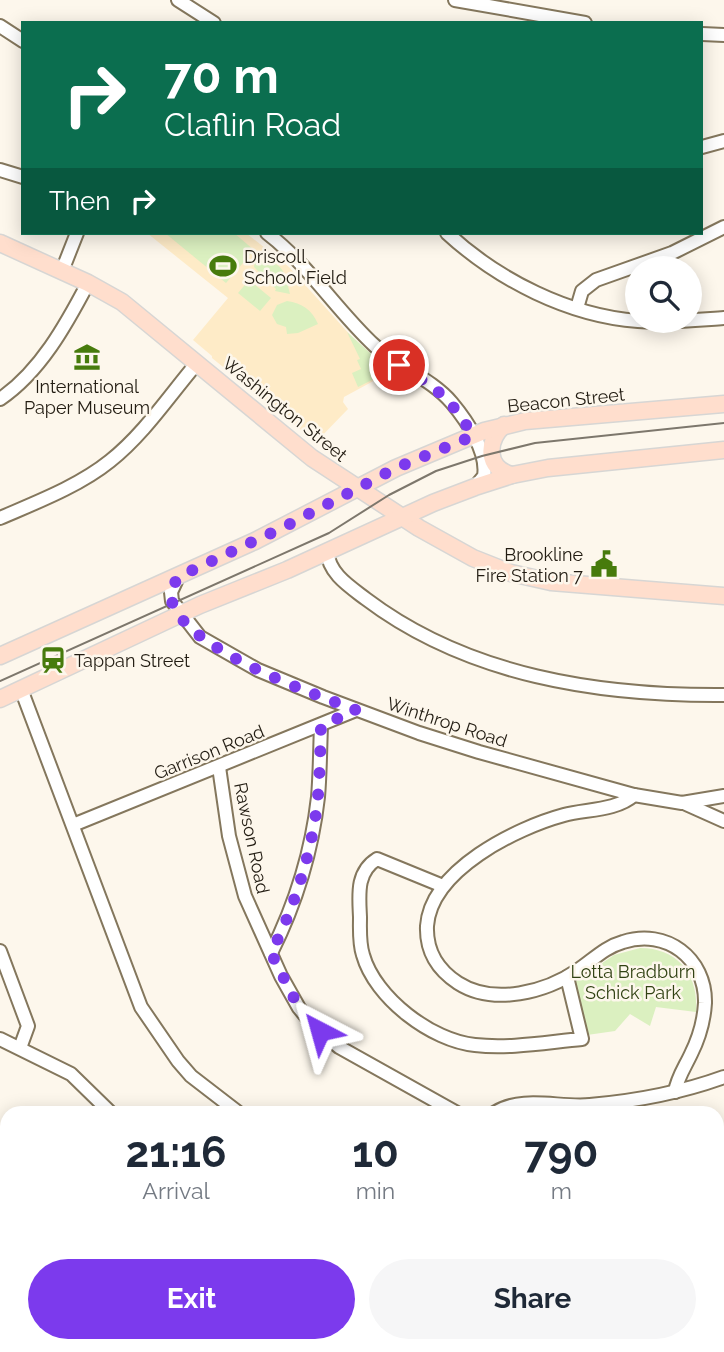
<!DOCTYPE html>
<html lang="en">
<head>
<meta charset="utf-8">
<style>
	body { margin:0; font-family:Raleway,sans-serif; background:#f6f6f7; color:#1f2937; height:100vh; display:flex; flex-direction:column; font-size:26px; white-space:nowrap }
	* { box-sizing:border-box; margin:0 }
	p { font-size:23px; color:#747a83 }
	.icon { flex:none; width:38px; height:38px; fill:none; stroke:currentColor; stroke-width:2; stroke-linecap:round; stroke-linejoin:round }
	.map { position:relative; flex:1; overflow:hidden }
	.sheet { position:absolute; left:0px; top:1106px; width:724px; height:247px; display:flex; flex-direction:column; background:#fff; border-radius:21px 21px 0 0; box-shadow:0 4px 18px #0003 }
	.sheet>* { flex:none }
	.top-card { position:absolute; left:21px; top:21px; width:682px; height:214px; border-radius:0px; box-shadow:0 4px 18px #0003; background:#0b6e4f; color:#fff; overflow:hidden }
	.controls { position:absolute; left:625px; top:256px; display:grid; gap:14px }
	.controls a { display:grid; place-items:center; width:77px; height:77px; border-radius:50%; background:#fff; box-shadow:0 4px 18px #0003; font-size:35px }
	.pin { position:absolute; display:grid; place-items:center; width:60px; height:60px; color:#fff; margin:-30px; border:4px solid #fff; border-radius:50%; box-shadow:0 2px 7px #0007 }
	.me { position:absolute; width:77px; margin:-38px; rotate:321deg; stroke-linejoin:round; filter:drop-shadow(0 0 5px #0008) }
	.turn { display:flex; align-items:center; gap:24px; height:147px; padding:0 28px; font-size:32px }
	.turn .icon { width:91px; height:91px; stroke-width:2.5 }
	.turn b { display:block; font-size:49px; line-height:60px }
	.then { display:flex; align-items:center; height:66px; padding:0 28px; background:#0003; gap:14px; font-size:26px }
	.eta { display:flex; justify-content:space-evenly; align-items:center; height:119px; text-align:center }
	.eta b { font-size:42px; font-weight:700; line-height:49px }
	.cta { display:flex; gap:14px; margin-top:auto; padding:14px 28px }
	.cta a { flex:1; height:80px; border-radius:42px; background:#7c3aed; color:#fff; font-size:28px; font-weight:700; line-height:80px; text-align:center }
	.cta a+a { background:#f6f6f7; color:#1f2937 }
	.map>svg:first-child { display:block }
	.built { fill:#feebc7 }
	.green { fill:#dbf0c0 }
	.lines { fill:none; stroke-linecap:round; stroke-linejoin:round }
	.minor-casing { stroke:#84775d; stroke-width:16 }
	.major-casing { stroke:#d7d6d4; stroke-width:19 }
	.minor { stroke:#fff; stroke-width:12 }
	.major { stroke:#ffdecd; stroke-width:16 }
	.tram { stroke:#7d776c; stroke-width:2 }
	.route { stroke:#7c3aed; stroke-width:12; stroke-dasharray:0 21.6 }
	.labels { text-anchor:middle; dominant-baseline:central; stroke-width:5; stroke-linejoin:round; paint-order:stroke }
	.poi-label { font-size:18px; fill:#221c12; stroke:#fdf7ec; text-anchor:start }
	.street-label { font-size:18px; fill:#221c12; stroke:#fdf7ec }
	.park-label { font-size:18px; fill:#314213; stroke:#fdf7ec }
</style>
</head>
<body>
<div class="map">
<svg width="724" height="1352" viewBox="0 0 724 1352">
	<rect width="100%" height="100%" fill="#fdf7ec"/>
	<path class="built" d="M147,233H246L289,267L360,346L390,372L344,397L343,402L348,409L316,442L212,358V356L193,340L228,298Z"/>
	<g class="green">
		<path d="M165,233H234L254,250L226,283Z"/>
		<path d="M255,260C283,262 284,268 290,294L275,291L276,289L254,267Z"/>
		<path d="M249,280L271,298L260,311L238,293Z"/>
		<path d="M287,301C302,303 312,310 318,324L298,333L287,334L286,327L277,324L272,315L277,305Z"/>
		<path d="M347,332L390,371L358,387L352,373L361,369L357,360L360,359Z"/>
		<path d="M640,948C678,948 699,975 696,1012L656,1007L650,1026L630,1014L615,1031L587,1035L573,983L614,955Z"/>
	</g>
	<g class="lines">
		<defs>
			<g id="minor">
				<path d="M178,0L214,23"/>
				<path d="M455,0L585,23"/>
				<path d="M0,26L23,41"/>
				<path d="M702,34L724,35"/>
				<path d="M702,147L724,141"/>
				<path d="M0,170L23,177"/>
				<path d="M267,233C309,265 336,310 375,346C398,367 432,379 452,403C467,421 488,452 484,476L475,487"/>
				<path d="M447,233C498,280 569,316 638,321C667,323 696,320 724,318"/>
				<path d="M62,271L77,233"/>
				<path d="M577,308L582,291L596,280L672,253L724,227"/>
				<path d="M0,399C40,372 66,325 88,283"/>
				<path d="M0,518C37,502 79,486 110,461C144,434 169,396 197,363"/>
				<path d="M327,551C329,574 349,586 366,599C468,676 599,696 724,695"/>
				<path d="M178,577L171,592L172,601L200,637L258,670L323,697L419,733L479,752L634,795L682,803L724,796"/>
				<path d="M21,689L141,1007L178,1061L191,1076L239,1113"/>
				<path d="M219,767L229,836L245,896L281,976L299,1008L314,1026L339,1047L457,1113"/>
				<path d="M634,795C616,811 586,809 564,815C516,828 431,870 427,926C426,951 438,970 458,983C494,1006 546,992 578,970C593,960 605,947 623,942C666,928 706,958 705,1003C704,1020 699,1038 691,1054C685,1067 677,1078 675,1092"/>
				<path d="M686,804L724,821"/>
				<path d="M73,825L356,710"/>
				<path d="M443,886L377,859C356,872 359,895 360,917C360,929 359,943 363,955C375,998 432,1041 475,1045C510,1049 548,1042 582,1039L567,977"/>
				<path d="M0,951L28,1026L20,1048"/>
				<path d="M271,953C295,905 312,851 318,797C320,774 320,750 321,726"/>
				<path d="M0,1039L71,1074L111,1113"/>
				<path d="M494,1113C523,1095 558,1108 590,1105C637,1101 680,1093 724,1077"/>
				<path d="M718,1184L724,1181"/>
				<path d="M0,1205L7,1210"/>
				<path d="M0,1308L7,1293"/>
				<path d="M227,1346L237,1352"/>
				<path d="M583,1346L594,1352"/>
			</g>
			<g id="major">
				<path d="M0,243L88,283L122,302L312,458L419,528L473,558L511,573L551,582L724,596"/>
				<path d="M504,425C486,441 486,469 512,475"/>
				<path d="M0,656L255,541L396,468L484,431L525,421L724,404"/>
				<path d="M0,699L200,605L287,570L433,503L475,487L512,475L548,468L724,450"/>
			</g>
		</defs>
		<use href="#minor" class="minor-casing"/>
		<use href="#major" class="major-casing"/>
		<use href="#minor" class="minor"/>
		<use href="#major" class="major"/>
		<g class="tram">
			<path d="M0,681L329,533L389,495L436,471L482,456L535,443L724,423"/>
			<path d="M0,1132L7,1135"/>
			<path d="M340,1346L350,1352"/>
		</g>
	</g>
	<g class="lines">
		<path class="route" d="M320,1031L299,1008L271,953C293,910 309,861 316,813C320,784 320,755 321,726L356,710C314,694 178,647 171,597C170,590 175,583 178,577L284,527L396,468L473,436C449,396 437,389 399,365"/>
	</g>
	<defs>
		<symbol id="stadium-bare" viewBox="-9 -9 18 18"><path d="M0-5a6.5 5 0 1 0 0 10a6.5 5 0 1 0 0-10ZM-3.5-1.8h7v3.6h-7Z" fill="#477b0c" stroke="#fdf7ec" stroke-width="2.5" paint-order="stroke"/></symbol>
		<symbol id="museum-bare" viewBox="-9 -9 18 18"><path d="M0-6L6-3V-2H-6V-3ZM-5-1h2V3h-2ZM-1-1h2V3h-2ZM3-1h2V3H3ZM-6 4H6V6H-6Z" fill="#477b0c" stroke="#fdf7ec" stroke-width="2.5" paint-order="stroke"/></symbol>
		<symbol id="civic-bare" viewBox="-9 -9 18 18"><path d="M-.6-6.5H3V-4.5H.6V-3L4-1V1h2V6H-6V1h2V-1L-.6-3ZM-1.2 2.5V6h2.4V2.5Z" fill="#477b0c" stroke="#fdf7ec" stroke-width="2.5" paint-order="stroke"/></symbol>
		<symbol id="station-bare" viewBox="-9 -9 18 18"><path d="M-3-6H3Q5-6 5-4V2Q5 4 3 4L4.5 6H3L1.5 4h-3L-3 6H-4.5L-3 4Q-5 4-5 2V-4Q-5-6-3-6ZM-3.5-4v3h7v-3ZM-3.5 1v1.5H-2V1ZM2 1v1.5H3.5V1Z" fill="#477b0c" stroke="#fdf7ec" stroke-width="2.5" paint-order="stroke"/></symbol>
	</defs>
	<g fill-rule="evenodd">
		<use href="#stadium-bare" x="204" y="247" width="38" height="38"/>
		<use href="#museum-bare" x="68" y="338" width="38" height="38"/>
		<use href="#civic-bare" x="585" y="545" width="38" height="38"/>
		<use href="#station-bare" x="34" y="641" width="38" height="38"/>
	</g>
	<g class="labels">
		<g class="poi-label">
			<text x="244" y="256">Driscoll<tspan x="244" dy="21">School Field</tspan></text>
			<text x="87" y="386" text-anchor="middle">International<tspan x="87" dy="21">Paper Museum</tspan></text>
			<text x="583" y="554" text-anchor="end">Brookline<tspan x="583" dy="21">Fire Station 7</tspan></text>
			<text x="74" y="660">Tappan Street</text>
		</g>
		<g class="street-label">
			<text transform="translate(566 400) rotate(-6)">Beacon Street</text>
			<text transform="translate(285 409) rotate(39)">Washington Street</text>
			<text transform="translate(447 722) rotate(18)">Winthrop Road</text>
			<text transform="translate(209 752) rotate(-22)">Garrison Road</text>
			<text transform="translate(252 838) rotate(78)">Rawson Road</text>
		</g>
		<g class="park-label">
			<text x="633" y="971">Lotta Bradburn<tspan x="633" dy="21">Schick Park</tspan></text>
		</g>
	</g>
</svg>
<div class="controls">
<a><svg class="icon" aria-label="search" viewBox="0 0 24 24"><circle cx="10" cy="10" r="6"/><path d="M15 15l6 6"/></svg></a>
</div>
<div class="pin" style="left:399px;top:365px;background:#d93025"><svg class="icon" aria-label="arrive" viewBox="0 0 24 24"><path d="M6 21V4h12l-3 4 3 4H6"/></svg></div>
<svg class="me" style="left:320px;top:1031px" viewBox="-20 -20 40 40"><path d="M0-17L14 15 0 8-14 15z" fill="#7c3aed" stroke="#fff" stroke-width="4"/></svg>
<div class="top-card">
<div class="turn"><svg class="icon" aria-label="right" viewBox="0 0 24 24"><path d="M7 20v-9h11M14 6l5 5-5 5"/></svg><div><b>70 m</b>Claflin Road</div></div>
<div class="then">Then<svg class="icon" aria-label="right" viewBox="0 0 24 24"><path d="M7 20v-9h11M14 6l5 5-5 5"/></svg></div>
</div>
<section class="sheet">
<div class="eta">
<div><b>21:16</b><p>Arrival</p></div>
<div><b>10</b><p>min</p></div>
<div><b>790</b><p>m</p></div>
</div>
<div class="cta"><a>Exit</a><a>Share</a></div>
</section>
</div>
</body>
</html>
